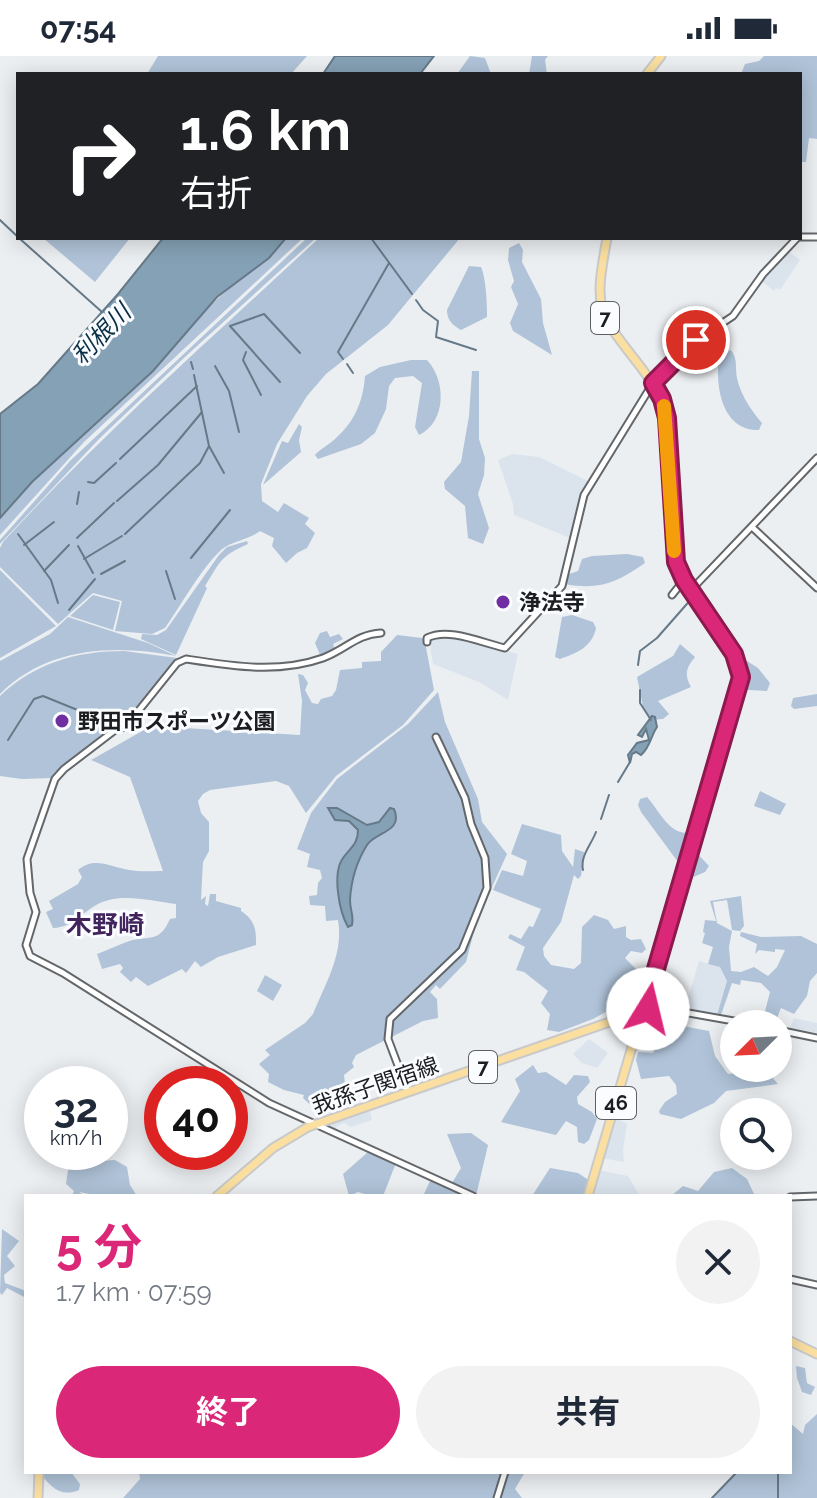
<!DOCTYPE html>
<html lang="ja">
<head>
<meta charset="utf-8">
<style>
	body { margin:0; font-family:Raleway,"Noto Sans JP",sans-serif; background:#f2f2f3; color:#1f2937; height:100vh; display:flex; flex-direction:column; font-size:30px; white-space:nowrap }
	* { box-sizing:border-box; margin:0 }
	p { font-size:26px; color:#747a83 }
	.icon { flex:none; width:44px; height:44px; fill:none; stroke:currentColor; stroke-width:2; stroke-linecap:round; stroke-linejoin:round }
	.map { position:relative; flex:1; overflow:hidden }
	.drawer { position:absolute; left:24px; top:1138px; width:768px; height:280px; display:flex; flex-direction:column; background:#fff; border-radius:0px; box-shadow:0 4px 20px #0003 }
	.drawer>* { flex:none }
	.hud { position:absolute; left:16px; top:16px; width:786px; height:168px; border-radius:0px; box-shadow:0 4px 20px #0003; background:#202124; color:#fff; overflow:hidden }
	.needle { width:52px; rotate:246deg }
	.fabs { position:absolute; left:720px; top:954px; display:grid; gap:16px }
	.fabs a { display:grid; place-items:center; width:72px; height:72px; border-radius:50%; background:#fff; box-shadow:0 4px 20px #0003; font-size:40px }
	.speed { position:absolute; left:24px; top:1010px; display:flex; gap:16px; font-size:40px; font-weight:700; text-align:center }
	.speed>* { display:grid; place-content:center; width:104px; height:104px; border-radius:50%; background:#fff; box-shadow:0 4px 20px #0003; line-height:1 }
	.speed small { font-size:20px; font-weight:400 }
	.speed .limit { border:12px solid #d22; background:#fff; color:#111 }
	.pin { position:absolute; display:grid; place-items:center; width:68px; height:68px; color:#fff; margin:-34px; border:4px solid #fff; border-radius:50%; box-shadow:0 2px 8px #0007 }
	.me { position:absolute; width:88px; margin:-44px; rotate:9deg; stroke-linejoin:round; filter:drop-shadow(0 0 6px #0008) }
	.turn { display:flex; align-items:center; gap:28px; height:168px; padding:0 32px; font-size:36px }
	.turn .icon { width:104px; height:104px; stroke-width:2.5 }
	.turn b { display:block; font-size:56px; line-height:68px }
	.round { display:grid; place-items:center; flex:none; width:84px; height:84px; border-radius:42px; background:#f2f2f3 }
	.head { display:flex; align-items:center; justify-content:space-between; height:136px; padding:0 32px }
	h1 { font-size:48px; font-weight:700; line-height:60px; color:#db2777 }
	.button { display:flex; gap:16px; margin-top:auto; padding:16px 32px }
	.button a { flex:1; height:92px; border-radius:48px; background:#db2777; color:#fff; font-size:32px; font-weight:700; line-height:92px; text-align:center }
	.button a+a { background:#f2f2f3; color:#1f2937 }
	.status { display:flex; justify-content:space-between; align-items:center; height:56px; padding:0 40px; background:#fff; direction:ltr }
	.status svg { height:22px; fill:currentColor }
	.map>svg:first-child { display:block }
	.built { fill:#dbe4ed }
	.green { fill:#b0c3d8 }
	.water { fill:#85a1b5; stroke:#667988; stroke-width:2 }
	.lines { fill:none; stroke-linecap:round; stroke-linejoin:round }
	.stream { stroke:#667988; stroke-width:2 }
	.tertiary-casing { stroke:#64676a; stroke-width:9 }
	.primary-casing { stroke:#c9c9c9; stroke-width:11 }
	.tertiary { stroke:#fff; stroke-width:5 }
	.primary { stroke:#fadfa0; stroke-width:7 }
	.route-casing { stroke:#8e194d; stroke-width:20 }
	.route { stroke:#db2777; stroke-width:14 }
	.slow { stroke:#f59e0b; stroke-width:14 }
	.poi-dot { fill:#6f2ea2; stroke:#fafcff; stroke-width:3 }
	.labels { text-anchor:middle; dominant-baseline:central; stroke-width:6; stroke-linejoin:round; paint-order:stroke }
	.shield { fill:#fafcff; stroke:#5f6062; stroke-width:2 }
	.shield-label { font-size:20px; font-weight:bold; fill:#1c1d1f }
	.poi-label { font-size:22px; font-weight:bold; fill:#1c1d1f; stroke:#fafcff; text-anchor:start }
	.street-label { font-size:22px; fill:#1c1d1f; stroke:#fafcff }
	.water-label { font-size:24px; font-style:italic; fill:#082f45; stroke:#fafcff }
	.quarter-label { font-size:26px; font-weight:bold; fill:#42245d; stroke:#fafcff }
</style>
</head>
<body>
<div class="status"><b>07:54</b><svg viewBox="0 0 49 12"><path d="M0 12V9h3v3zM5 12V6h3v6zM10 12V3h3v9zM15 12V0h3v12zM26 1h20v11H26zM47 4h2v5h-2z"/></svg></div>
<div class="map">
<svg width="817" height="1442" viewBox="0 0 817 1442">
	<rect width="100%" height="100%" fill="#eceff2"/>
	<g class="built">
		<path d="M787,194L800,204L780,234L776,232L774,235L760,224Z"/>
		<path d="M512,398L539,401L588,425L570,482L514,459L513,448L498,404Z"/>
		<path d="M453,580L518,598L508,644L479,626L433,608L429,583Z"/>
		<path d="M699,905L720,911L727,925L717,959L685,953Z"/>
		<path d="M794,962L817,967V977L790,972Z"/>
		<path d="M589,983L608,997L597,1012L582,1007L573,998Z"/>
		<path d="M364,1053L370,1056L372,1064L351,1071L345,1067L337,1070L334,1075L325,1071V1067Z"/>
		<path d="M613,1060L627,1068L623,1093L624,1106L601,1102Z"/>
		<path d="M598,1114L628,1120L640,1140H590Z"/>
	</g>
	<g class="green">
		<path d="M158,0H307L291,18H147Z"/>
		<path d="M470,0L485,2L491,18H457Z"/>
		<path d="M532,0H548L545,4L547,18H529Z"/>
		<path d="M764,0H817V83L809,82L806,106H800V18H741L745,8L759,5Z"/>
		<path d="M43,182H130L95,226Z"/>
		<path d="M286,182H303L84,386L0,479V462L32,426L215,245Z"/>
		<path d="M307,182H316L186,300L99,383L0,488V484L70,405Z"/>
		<path d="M319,182H460L388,269L326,318L307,340L277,388L261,428L262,445L278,456L284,447L309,462L305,468L315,477L307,492L297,497L286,507L272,490L274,482L260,475C248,484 231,485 221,494C200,514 182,548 165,572L152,578L115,575L122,545L93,537L58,568L0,511V492L3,486C102,378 212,282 319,182Z"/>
		<path d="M519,187L523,194L522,206L541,243L543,267L552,299L513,275L510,267L518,248L511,231L514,225L508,204L509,192Z"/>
		<path d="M469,210L481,211C486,222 487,248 487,261L461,274C453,269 447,265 447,254Z"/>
		<path d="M731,294C739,304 734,314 738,326C742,341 752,355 762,367L759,374C722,375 715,330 719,302Z"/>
		<path d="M411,304H427C446,324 447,366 419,379L415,371L422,327L413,320L395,322L389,330L386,353L375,377L361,388L318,403L315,399C321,392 329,389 335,383C355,365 363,346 365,320L380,311Z"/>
		<path d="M472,315H479V383L485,402L484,419L478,438L489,472L483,488L468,482L465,450L445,433L444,426L461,406L469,360Z"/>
		<path d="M299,368L302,371L299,384L301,396L263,429L282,385L288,387Z"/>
		<path d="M247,485L248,488C219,501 221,505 205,530L207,532L176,599L141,583L142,578L157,579L166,574L219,499L227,491Z"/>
		<path d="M627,498L643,501L645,507C615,528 599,534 564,528L566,519L578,515L582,503L592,500Z"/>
		<path d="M0,514L56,570L0,602Z"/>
		<path d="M93,539L120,546L113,574L70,560Z"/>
		<path d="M572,559L593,566L596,572C592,591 577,597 560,603L555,601L562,561Z"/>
		<path d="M68,561L148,587L176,600C114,588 47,591 0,638V605L50,578Z"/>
		<path d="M327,575L330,581L339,578L343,583L333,588L335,594L321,601L315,587L320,577Z"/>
		<path d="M397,579L422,582L425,586L434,634L403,669L336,720L306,757L289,730L276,725L210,734L203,738L198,745L201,757L209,766V795L203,806L201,844L206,840L205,848L208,850L210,838H216V845L241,852V855C256,865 256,874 256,889L218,901L201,911L195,905L186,917L182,913L148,930L136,921L131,926L120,916L123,912L120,908L102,913L97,898C109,894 121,887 133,884C153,880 160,885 170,863L176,862V848C151,845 121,836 98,848C81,857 74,871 53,872L46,856L53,853L49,845L78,828L82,821L78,814C95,800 110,811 129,814C140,816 153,815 163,815L130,721L91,704L151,670L300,679L302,645L298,618L303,619L308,627L305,634L312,647L318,648L321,643L332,640L336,634L340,614L362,612V606L381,605V596Z"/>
		<path d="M680,588L695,601C686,612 684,618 691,631L658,645L669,658L663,663L650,664L643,651L637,621L673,600Z"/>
		<path d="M124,595L177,602V604L156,628H154L153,633L133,658L52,722L22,723L0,720V640C35,607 76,595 124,595Z"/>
		<path d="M747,605L758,612L770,627L767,635L748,634L738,628V615Z"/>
		<path d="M438,636L445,666L478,743L482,766L507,798L477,864L466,906L440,933L436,929L430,936L437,943L438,962L423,965L356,999L352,1007L354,1011L344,1019L345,1029L331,1036V1044L325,1046L316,1054L303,1042L304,1039L284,1034L268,1026L269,1018L259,1008L270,999L265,994L305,967L313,958C325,928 344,898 338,864L326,865L325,850L310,849L309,840L317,839L318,827L322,822L320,814L307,811L310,798L297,793L311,757L337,723L408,668Z"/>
		<path d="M817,638V650L794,653L791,650L793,642Z"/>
		<path d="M760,735L786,748L780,759L754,750Z"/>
		<path d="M647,741C660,755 668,778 689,777L694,794L709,810L705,816L691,822L684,814L641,756L638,749L640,743Z"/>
		<path d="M522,768L561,779L562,795L573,811L575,793L584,796L581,820L578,823L574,819L561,866L543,892L544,900L551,909L574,913L581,907L582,871L594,859L608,864L614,873L626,870V881L631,884L641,883L646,893L642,897L631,895L625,902L638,915V920L627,926L634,932V940L593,963L559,976L547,974L550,958L541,947L548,935L524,916L516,914L525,891L508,882L510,878L521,883L529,870L533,871L541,853L493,834L502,814L523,820L527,805L511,798Z"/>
		<path d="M741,840L744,870L740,875L732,874L727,844L713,846L717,867L732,875L729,891L731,915L741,916L754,911L768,920L777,911L785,894L775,893V896L759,894L755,898L757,888L740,880L741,876L761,881L801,880L817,888V917L810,925L807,940L794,958L781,952L777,962L764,959L770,936L761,927L741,924L740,929L732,927L721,959H717L727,925L720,911L708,908L713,891L702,887L705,877L703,876L705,864L716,865L710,845Z"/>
		<path d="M265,919L282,929L273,945L257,935Z"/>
		<path d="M683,970L709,975L715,1000L728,1018L766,1014L778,1028L726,1035L714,1047L681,1063L660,1058L659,1055L665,1046L677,1038L676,1029L669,1020L641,1023L636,1004L638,996L653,997L667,971Z"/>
		<path d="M533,1009L538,1017L546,1016L566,1029L574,1019L588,1020L590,1026L577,1041L578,1048L592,1056L597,1063L589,1084L584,1088L578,1086L577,1071L566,1065L556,1079L501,1066L520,1035L515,1023Z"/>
		<path d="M471,1077L488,1089L476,1140H423L430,1125L449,1132L461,1112L447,1078Z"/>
		<path d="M85,1096H105L108,1101L102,1105L115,1104L127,1111L130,1129L137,1140H100L79,1136L85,1140H72L74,1135L66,1128L68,1114L92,1106Z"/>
		<path d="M368,1096L396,1107L383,1140H371L358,1136L349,1140L343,1118Z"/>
		<path d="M550,1112L578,1117L590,1125L585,1140H532Z"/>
		<path d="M732,1112L747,1123L755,1140H671L683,1130L698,1135L714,1116Z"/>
		<path d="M2,1173L19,1185L7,1200L15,1210L4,1219L5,1227L26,1235V1242L7,1232L2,1239L0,1237Z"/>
		<path d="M796,1310L805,1312L807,1327L815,1331L811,1339L802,1336L797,1322Z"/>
		<path d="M817,1358V1442H713L737,1416H790V1367L803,1378L805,1369Z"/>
		<path d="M39,1416H71L80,1428L79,1434C60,1442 50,1430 39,1416Z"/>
		<path d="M139,1416H525L515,1433L522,1442H123L140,1423Z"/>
	</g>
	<g class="water">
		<path d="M335,0H434L420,18H323Z"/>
		<path d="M163,182H286L269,202L217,241L153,315L32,426L0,462V358L38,328L118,238Z"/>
		<path d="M652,660L655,661L657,671C650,681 651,690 641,699L636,696L632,698L630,707L628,699L637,687L649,684L646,673L642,681L638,679Z"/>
		<path d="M328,752H337L367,769L379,766L390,752L394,753C404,776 375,776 367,789C357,805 351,825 350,844C350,854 354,860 352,869L348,871C339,855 332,817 343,802C351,791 358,788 358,774L349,765L335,764Z"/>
	</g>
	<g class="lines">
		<g class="stream">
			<path d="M0,164L18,181"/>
			<path d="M19,182L102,256"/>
			<path d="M371,182L412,238"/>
			<path d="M416,244L423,254L438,265L436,281L476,294"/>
			<path d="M230,270L264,258L300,297"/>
			<path d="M230,270L280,326"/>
			<path d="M246,296L243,304L261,339"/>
			<path d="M343,303L338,296L389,207"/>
			<path d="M191,306L193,313"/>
			<path d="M347,308L353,317"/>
			<path d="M215,310L229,335L239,376"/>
			<path d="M194,319L209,390L224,417"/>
			<path d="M120,403L197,330"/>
			<path d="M88,426L94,427L116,407"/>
			<path d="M117,445L158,409L202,356"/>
			<path d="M77,448L79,436"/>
			<path d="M18,478L51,524L58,547"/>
			<path d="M125,478L200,407L209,390"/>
			<path d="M77,482L114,447"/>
			<path d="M24,489L54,466"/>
			<path d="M78,490L93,517"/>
			<path d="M191,502L230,454"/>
			<path d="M84,503L122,480"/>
			<path d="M44,515L69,489"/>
			<path d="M166,515L175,543"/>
			<path d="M101,518L125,505"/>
			<path d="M69,554L95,523"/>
			<path d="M638,609L640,595L657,582L693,541"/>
			<path d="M640,634V647L651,664"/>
			<path d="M122,673L124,675"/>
			<path d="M8,684L34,643L43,640L117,670"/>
			<path d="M618,726L630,706"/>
			<path d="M601,763L609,739"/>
			<path d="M583,814C580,800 591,789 596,776"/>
			<path d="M712,1442L737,1416"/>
			<path d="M778,1442V1416"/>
		</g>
		<defs>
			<g id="tertiary">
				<path d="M800,181H817"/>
				<path d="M752,471L817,532"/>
				<path d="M691,534L817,402"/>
				<path d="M672,539L684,524"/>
				<path d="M381,577C357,578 345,594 323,602C278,618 231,610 186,603L177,607L136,658L64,713L55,723L27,803L30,837L36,856L26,889L30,900L63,917L269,1047L473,1140"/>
				<path d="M427,586V582C449,571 482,587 505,592L562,530L584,439L653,327L691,288L733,260L763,218L797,182"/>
				<path d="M644,954L660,952L751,968"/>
				<path d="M778,974L817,982"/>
				<path d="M408,1036L388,983L390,963L462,894L487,832L485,802L471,768L465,742L436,681"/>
				<path d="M790,1141L817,1140"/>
				<path d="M790,1223L817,1229"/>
				<path d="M497,1442L505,1416"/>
			</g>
			<g id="primary">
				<path d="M647,18L661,0"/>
				<path d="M217,1140L273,1092L308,1071L644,954"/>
				<path d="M588,1140L741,621C737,584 690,543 676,506C665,458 677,399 665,352C660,336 650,324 640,310C596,254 594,253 607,182"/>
				<path d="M790,1285L817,1298"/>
				<path d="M38,1442L39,1416"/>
			</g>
		</defs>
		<use href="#tertiary" class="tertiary-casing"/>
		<use href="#primary" class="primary-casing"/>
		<use href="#tertiary" class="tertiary"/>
		<use href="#primary" class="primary"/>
	</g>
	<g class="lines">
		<defs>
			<path id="route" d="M648,953L644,954L741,621L734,598L684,524L676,506L667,362L662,343L653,327L696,284"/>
		</defs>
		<use href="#route" class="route-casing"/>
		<use href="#route" class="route"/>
		<path class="slow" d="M664,350L674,495"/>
	</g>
	<g class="poi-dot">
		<circle cx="503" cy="546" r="8"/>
		<circle cx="62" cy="665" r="8"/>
	</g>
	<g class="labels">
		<g class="shield">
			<rect x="591" y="246" width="28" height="32" rx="6"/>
			<rect x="469" y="995" width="28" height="32" rx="6"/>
			<rect x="596" y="1031" width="40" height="32" rx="6"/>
		</g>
		<g class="shield-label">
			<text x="605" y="262">7</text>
			<text x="483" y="1011">7</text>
			<text x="616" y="1047">46</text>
		</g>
		<g class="poi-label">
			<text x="519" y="546">浄法寺</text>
			<text x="78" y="665">野田市スポーツ公園</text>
		</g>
		<g class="street-label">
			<text transform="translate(375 1029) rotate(-19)">我孫子関宿線</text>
		</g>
		<g class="water-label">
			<text transform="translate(101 278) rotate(-46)">利根川</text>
		</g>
		<g class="quarter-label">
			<text x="105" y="869">木野崎</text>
		</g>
	</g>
</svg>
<div class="fabs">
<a><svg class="needle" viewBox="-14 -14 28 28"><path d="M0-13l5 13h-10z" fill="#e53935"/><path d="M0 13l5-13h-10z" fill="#747a83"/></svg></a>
<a><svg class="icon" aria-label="search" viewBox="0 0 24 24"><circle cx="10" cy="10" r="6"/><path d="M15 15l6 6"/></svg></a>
</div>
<div class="speed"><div>32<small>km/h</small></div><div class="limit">40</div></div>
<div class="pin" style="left:696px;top:284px;background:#d93025"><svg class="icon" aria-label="arrive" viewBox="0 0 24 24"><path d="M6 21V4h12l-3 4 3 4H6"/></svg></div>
<svg class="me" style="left:648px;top:953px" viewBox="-20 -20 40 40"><circle r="19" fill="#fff"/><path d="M0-13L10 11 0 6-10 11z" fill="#db2777"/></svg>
<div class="hud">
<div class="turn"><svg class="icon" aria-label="right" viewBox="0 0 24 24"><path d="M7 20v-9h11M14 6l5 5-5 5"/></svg><div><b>1.6 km</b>右折</div></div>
</div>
<section class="drawer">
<div class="head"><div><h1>5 分</h1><p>1.7 km · 07:59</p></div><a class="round"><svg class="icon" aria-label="close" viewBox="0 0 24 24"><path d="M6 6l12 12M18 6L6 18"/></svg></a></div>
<div class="button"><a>終了</a><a>共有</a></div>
</section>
</div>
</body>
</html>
